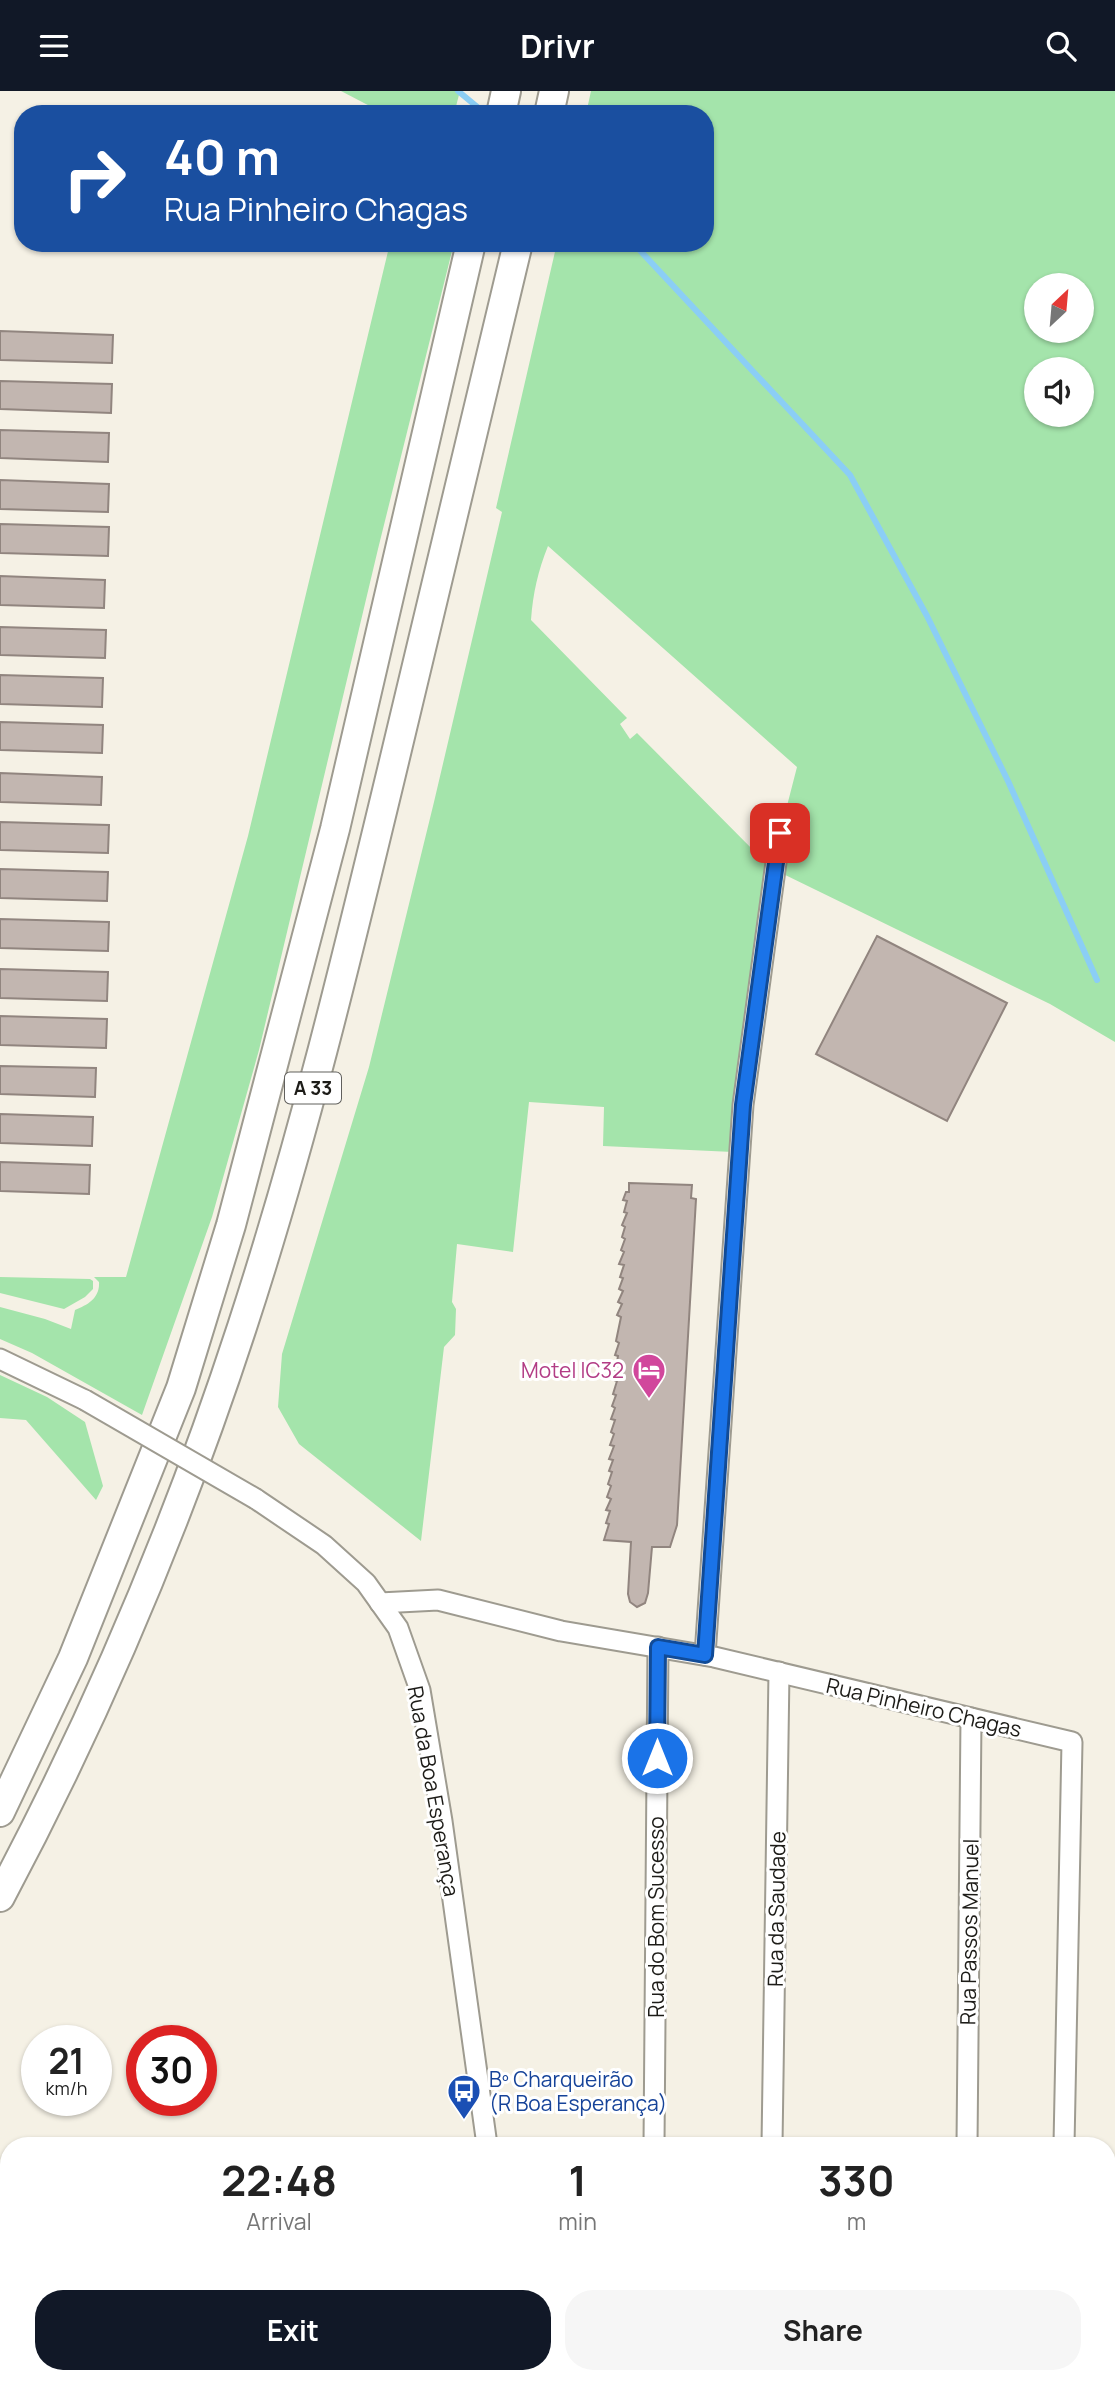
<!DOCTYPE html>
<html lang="en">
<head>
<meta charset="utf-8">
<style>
	body { margin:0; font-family:Manrope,sans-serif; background:#f6f6f6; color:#222; height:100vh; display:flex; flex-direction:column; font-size:26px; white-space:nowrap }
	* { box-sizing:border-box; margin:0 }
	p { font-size:23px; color:#767676 }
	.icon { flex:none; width:38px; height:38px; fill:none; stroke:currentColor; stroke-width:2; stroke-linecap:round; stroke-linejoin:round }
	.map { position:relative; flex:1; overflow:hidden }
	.sheet { position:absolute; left:0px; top:2046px; width:1116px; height:247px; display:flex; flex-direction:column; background:#fff; border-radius:28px 28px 0 0; box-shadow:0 2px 5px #0004 }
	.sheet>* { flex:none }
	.top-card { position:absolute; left:14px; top:14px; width:700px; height:147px; border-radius:28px; box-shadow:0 2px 5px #0004; background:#1a4fa0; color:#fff; overflow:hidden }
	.needle { width:46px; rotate:26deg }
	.fabs { position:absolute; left:1024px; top:182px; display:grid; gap:14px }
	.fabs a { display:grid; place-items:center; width:70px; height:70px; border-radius:50%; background:#fff; box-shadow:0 2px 5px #0004; font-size:35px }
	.speed { position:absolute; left:21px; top:1934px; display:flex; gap:14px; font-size:35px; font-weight:700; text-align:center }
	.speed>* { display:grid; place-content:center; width:91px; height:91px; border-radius:50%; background:#fff; box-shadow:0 2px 5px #0004; line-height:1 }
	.speed small { font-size:18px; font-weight:400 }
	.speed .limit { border:10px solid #d22; background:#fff; color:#111 }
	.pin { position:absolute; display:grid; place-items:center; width:60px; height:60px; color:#fff; margin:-30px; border-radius:14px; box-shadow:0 4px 10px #0006 }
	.me { position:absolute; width:77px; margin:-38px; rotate:0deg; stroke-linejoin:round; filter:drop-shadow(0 0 5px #0008) }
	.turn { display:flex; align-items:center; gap:24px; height:147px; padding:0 35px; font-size:32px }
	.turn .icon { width:91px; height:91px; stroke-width:2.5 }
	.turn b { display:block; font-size:49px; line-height:60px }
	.eta { display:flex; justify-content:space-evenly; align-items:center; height:119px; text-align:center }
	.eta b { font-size:42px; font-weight:700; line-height:49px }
	.action { display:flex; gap:14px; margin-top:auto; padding:14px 35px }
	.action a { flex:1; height:80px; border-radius:28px; background:#111827; color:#fff; font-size:28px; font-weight:700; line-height:80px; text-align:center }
	.action a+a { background:#f6f6f6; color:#222 }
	header { display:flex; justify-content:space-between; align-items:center; height:91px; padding:0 35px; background:#111827; color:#fff; font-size:32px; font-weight:700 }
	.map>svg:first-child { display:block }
	.green { fill:#a4e4ab; fill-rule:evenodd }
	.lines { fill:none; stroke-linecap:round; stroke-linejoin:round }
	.stream { stroke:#8bcef5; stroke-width:6 }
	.building { fill:#c2b6b0; stroke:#91857f; stroke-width:2 }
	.minor-casing { stroke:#9e9b90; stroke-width:23 }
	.highway-casing { stroke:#9e9b90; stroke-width:32 }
	.minor { stroke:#fff; stroke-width:19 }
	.highway { stroke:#fff; stroke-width:28 }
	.minor-bridge-casing { stroke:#9e9b90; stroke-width:23; stroke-linecap:butt }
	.minor-bridge { stroke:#fff; stroke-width:19 }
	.route-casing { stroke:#114b97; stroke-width:18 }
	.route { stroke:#1a73e8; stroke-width:12 }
	.labels { text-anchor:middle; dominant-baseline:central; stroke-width:6; stroke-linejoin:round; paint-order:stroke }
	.shield { fill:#fff; stroke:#61605d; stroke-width:2 }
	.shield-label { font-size:19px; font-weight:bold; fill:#1d1c18 }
	.hotel-label { font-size:21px; fill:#b23c85; stroke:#fff; text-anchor:end }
	.street-label { font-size:21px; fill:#1d1c18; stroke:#fff }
	.transit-label { font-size:21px; fill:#164399; stroke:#fff; text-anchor:start }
</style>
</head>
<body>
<header><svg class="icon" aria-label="menu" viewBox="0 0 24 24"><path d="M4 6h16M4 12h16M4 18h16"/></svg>Drivr<svg class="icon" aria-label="search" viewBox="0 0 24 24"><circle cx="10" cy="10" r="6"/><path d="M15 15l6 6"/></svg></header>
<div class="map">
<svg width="1115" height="2292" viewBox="0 0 1115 2292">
	<rect width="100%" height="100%" fill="#f5f1e5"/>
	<g class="green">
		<path d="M341,0H460L454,23H385Z"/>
		<path d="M591,0H1115V951L1050,913L775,779L780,742L797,676L548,455C538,480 533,502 531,529L627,627L620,633L630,648L637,642L766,772L733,1061L603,1055L604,1016L529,1011L513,1161L457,1153L452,1211L456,1218L455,1244L444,1256L421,1450L299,1353L278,1316L282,1263L369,976L434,711L502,421L496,417L557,152H705V23H586ZM1036,194H1082V240H1036ZM1036,278H1082V324H1036Z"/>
		<path d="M390,152H454L378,458L259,959L212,1126L142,1324L32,1262L0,1248V1216L45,1228L71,1238L75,1219C88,1214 100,1207 99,1191L94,1186H126L248,745Z"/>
		<path d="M0,1186L90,1188L93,1190V1198L85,1206L64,1218L0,1202Z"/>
		<path d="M0,1284L47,1306L85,1331L103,1395L96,1409L26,1329L0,1327Z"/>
	</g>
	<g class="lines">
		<g class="stream">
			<path d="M458,0L481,19"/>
			<path d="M633,152L850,384L927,525L1008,690L1097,889"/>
		</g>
	</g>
	<g class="building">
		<path d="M0,240L113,244L112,272L0,269Z"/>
		<path d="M0,290L112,293L111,322L0,318Z"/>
		<path d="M0,339L109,342L108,371L0,367Z"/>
		<path d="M0,389L109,393L108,421L0,418Z"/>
		<path d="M0,433L109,436L108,465L0,462Z"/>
		<path d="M0,485L105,489L104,517L0,514Z"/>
		<path d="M0,536L106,539L105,567L0,564Z"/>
		<path d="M0,584L103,587L102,616L0,613Z"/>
		<path d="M0,631L103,634L102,662L0,659Z"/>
		<path d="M0,682L102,686L101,714L0,711Z"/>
		<path d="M0,731L109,734L108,762L0,759Z"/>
		<path d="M0,778L108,781L107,810L0,807Z"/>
		<path d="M0,828L109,831L108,860L0,857Z"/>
		<path d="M877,845L1007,912L947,1030L816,963Z"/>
		<path d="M0,878L108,881L107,910L0,907Z"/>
		<path d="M0,925L107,928L106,957L0,954Z"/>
		<path d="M0,975L96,977L95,1006L0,1003Z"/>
		<path d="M0,1023L93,1026L92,1055L0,1052Z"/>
		<path d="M0,1071L90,1074L89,1103L0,1100Z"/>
		<path d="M629,1092L692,1094L691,1107L696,1108L677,1434L670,1456H652L648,1502L645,1512L637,1516L630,1511L628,1503L631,1451L604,1449L609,1433L606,1432L610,1420L606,1419L611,1408L607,1406L611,1395L608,1393L612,1381L609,1380L613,1369L609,1368L614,1355L610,1354L614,1343L611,1341L615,1329L611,1328L615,1317L612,1315L616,1304L613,1303L617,1290L614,1289L618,1265L615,1264L619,1252L616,1250L621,1226L617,1224L622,1213L618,1211L623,1200L619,1198L623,1187L620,1186L624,1174L619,1173L624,1161L621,1159L625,1148L622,1146L625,1136L622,1134L627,1122L624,1121L627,1110L623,1109L626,1101H629Z"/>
	</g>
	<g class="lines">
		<defs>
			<g id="minor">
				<path d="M0,1268L85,1309"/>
				<path d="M256,1408L324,1454L366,1492L398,1537L420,1599L442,1730L487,2054"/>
				<path d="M380,1512L438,1509L561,1540L714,1566L1072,1651L1064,2054"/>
				<path d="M705,1564L743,1014L780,742"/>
				<path d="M654,2054L658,1556"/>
				<path d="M772,2054L779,1581"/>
				<path d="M967,2054L971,1627"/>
				<path d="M1108,2145L1115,2144"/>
				<path d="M476,2292L498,2284"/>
			</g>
			<g id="highway">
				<path d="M501,23L506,0"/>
				<path d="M549,23L554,0"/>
				<path d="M0,1721L73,1567L181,1297L231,1134L335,738L471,152"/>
				<path d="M0,1806C97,1624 178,1432 242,1236C302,1053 347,866 392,679C434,504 476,328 518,152"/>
			</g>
		</defs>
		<use href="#minor" class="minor-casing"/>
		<use href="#highway" class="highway-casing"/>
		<use href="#minor" class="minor"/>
		<use href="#highway" class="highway"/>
		<defs>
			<path id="minor-bridge" d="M85,1309L256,1408"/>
		</defs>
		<use href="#minor-bridge" class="minor-bridge-casing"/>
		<use href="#minor-bridge" class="minor-bridge"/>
	</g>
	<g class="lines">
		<defs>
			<path id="route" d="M657,1667L658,1556L705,1564L743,1014L780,742"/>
		</defs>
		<use href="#route" class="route-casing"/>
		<use href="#route" class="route"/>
	</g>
	<defs>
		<symbol id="hotel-pin" viewBox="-11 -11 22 30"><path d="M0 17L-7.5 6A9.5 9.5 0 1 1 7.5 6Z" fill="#d1479c" stroke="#fff"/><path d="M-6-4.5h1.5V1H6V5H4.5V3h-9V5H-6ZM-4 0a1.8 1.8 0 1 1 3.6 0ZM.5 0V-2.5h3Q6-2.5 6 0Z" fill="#fff"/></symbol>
		<symbol id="bus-pin" viewBox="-11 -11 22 30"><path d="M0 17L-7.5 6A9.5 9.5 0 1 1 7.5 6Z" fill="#1a4fb4" stroke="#fff"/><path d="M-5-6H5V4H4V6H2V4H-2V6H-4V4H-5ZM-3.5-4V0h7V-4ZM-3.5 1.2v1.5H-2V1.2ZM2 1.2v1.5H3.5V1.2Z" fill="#fff"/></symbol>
	</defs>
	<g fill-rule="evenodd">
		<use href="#hotel-pin" x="630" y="1260" width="38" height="52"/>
		<use href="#bus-pin" x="445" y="1981" width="38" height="52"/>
	</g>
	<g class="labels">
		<rect class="shield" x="285" y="981.5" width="56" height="31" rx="5"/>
		<g class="shield-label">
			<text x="313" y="997">A 33</text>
		</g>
		<g class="hotel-label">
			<text x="624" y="1279">Motel IC32</text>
		</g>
		<g class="street-label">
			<text transform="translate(924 1616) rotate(13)">Rua Pinheiro Chagas</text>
			<text transform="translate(434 1700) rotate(80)">Rua da Boa Esperança</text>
			<text transform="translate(776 1818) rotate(-89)">Rua da Saudade</text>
			<text transform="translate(656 1826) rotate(-90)">Rua do Bom Sucesso</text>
			<text transform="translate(969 1841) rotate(-89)">Rua Passos Manuel</text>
		</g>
		<g class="transit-label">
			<text x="489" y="1988">Bº Charqueirão<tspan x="489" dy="24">(R Boa Esperança)</tspan></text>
		</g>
	</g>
</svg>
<div class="fabs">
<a><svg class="needle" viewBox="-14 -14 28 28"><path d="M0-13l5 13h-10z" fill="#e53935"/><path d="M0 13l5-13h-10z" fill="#767676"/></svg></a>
<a><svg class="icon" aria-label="sound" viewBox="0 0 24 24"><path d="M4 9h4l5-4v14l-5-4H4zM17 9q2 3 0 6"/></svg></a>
</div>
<div class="speed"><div>21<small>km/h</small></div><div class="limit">30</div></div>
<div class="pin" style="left:780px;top:742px;background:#d93025"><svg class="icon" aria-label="arrive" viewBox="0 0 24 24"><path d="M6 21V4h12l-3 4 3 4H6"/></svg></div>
<svg class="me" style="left:657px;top:1667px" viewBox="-20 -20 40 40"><circle r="17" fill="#1a73e8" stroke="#fff" stroke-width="3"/><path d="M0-11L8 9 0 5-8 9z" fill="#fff"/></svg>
<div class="top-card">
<div class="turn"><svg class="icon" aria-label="right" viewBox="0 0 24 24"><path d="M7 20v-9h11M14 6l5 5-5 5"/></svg><div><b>40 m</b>Rua Pinheiro Chagas</div></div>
</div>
<section class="sheet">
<div class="eta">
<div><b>22:48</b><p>Arrival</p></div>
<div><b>1</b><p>min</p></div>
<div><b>330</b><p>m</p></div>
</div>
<div class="action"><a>Exit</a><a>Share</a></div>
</section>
</div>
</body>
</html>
